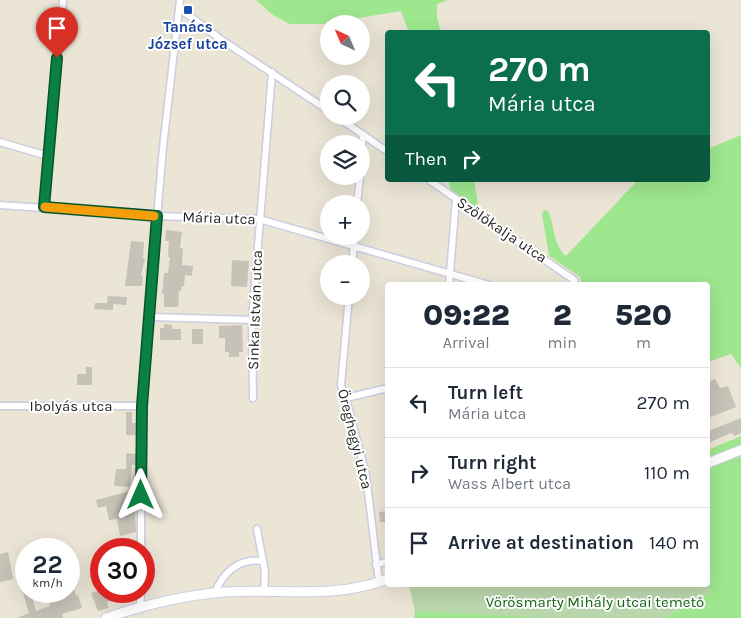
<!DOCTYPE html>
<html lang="en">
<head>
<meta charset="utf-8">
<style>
	body { margin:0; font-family:Karla,sans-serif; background:#f6f6f7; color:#1f2937; height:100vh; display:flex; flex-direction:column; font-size:19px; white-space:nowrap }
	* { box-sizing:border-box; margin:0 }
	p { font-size:16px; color:#747a83 }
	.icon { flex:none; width:28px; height:28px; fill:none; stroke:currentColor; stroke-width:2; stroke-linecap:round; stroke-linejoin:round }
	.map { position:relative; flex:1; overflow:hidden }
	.details { position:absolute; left:385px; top:282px; width:325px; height:305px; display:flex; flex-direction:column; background:#fff; border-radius:5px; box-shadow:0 5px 20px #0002 }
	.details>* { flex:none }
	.banner { position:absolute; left:385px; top:30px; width:325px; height:152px; border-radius:5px; box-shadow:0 5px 20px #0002; background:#0b6e4f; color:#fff; overflow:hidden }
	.needle { width:32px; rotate:316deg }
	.controls { position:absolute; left:320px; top:15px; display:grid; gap:10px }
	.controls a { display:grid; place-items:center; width:50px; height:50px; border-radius:50%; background:#fff; box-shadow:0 5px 20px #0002; font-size:25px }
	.speed { position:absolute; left:15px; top:538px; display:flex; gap:10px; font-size:25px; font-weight:700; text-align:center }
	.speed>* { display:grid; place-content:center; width:65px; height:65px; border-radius:50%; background:#fff; box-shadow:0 5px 20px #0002; line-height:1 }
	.speed small { font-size:12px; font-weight:400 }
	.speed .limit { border:8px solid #d22; background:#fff; color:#111 }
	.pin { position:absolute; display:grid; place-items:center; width:42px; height:42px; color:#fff; margin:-51px -21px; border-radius:50% 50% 50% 0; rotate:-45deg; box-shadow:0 0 5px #0007 }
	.pin .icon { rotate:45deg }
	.me { position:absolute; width:55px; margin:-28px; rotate:0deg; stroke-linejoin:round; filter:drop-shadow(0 0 4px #0008) }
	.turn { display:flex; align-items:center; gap:18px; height:105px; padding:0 20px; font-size:22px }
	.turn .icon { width:65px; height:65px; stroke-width:2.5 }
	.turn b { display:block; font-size:35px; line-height:42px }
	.then { display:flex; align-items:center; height:48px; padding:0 20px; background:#0003; gap:10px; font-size:19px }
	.eta { display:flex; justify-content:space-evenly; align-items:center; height:85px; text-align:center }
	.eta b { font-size:30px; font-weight:800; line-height:35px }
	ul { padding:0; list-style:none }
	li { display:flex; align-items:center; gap:15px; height:70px; padding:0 20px; border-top:1px solid #e0e1e3 }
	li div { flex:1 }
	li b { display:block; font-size:19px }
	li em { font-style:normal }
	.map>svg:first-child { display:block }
	.green { fill:#9ee78e }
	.cemetery { fill:#bad6ac }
	.building { fill:#c6c2b7 }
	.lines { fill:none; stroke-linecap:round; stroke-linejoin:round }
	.minor-casing { stroke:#cccce2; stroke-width:9 }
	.secondary-casing { stroke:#cccce2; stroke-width:11 }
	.minor { stroke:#fff; stroke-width:6 }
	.secondary { stroke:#fff; stroke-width:9 }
	.route-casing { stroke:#07532c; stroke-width:12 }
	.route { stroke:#0b8043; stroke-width:9 }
	.slow { stroke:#f59e0b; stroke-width:9 }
	.transit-dot { fill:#1a4fb4; stroke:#fff; stroke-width:2 }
	.labels { text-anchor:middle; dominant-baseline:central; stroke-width:4; stroke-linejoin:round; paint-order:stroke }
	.transit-label { font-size:15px; font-weight:bold; fill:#164399; stroke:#fff }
	.street-label { font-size:15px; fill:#272727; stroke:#fff }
	.park-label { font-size:15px; fill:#176714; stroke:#fff }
</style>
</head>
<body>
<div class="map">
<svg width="741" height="618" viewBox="0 0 741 618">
	<rect width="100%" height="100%" fill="#ebe5d6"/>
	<g class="green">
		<path d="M256,0H448L437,4V18L441,32H409L401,11L323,24H290L273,15Z"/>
		<path d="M741,135V368L731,354L708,362V285H582L580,277L549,256L542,214L544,210L548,211C555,226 553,245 566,256L638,180H708V149Z"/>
		<path d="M448,180H474L479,209L451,190Z"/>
		<path d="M741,436V618H663L711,591L708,577V450Z"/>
		<path d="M415,611L548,617L551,618H414Z"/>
	</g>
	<path class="cemetery" d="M708,577L711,591L663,618H551L415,611L409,585H708Z"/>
	<g class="building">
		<path d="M166,230L182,232L180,248H183L182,265L193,266L192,276L185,275L184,286H182L181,291H179L178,307H164V294H162L164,273H168L170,257H168L169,241H165Z"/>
		<path d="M131,241L144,242L143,258H145L141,275L143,276L142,286H125Z"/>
		<path d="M232,260L249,261L247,287L231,286Z"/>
		<path d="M108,296L127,297L126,305L113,304V310L94,309L95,303H107Z"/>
		<path d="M164,324L172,325V329H181V340H160V328H164Z"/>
		<path d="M242,325L243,352H239V357H229V352H225V338H219V326Z"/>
		<rect x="192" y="329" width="11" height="15"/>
		<path d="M86,367H92V385H77V374H86Z"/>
		<path d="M715,379L720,388L728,386L736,407L708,418V382Z"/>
		<path d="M126,412H132V423H136V435H126Z"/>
		<path d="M741,418V433L735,436L731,433L708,443V431Z"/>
		<path d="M126,453L136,454V465H132L130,487L114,486L116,469H126Z"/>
		<path d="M134,490L136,532L120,536L117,519L109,520L106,506L98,508L96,500Z"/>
		<path d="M388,511V522H380L379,512Z"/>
		<path d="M8,552L13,579L0,582V554Z"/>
		<path d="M26,577V591H30L36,611L50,606L49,599L66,594L65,591H69V577H71L76,596L78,595L82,608L62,614L63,618H17L29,613L19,579Z"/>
		<path d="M101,590V591H120L121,597L107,602L109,608L98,611L91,593Z"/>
	</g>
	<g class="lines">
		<defs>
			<g id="minor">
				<path d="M179,8L219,38L329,111"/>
				<path d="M336,116L388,152"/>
				<path d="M0,142L48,156"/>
				<path d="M361,154L363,135"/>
				<path d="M429,180L574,280L576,285"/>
				<path d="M357,204L360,176"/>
				<path d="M0,205L157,216L259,219L489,285"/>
				<path d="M44,207L63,0"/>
				<path d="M352,264L355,236"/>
				<path d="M449,285L456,199"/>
				<path d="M349,296L341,385L348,406L366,475L379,582"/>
				<path d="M150,317L252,320"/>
				<path d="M253,398L252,320L272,72"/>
				<path d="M346,398L388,388"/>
				<path d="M0,406H141"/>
				<path d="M257,529L265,572L264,592"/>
				<path d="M141,549V406L163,147L180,0"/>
				<path d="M376,565L388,561"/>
				<path d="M215,593C223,572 239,558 263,561"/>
				<path d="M140,608L141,591"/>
			</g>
			<g id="secondary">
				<path d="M708,463L741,450"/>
				<path d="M106,618C144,605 185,595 225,592C282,588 331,600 388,579"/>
			</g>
		</defs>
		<use href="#minor" class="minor-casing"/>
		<use href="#secondary" class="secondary-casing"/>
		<use href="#minor" class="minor"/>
		<use href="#secondary" class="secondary"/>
	</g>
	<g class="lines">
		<defs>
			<path id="route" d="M57,58L44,207L157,216L142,406L141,495"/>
		</defs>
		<use href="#route" class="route-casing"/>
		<use href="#route" class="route"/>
		<path class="slow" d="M45,207L154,216"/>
	</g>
	<rect class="transit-dot" x="183" y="5" width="10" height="10" rx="2.5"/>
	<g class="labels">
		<g class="transit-label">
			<text x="188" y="27">Tanács<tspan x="188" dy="17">József utca</tspan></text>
		</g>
		<g class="street-label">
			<text transform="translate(219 218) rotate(2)">Mária utca</text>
			<text transform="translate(502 230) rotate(34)">Szőlőkalja utca</text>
			<text transform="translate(255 310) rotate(-88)">Sinka István utca</text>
			<text x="71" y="406">Ibolyás utca</text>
			<text transform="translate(355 439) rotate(76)">Öreghegyi utca</text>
		</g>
		<g class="park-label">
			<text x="595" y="602">Vörösmarty Mihály utcai temető</text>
		</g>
	</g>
</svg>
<div class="controls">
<a><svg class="needle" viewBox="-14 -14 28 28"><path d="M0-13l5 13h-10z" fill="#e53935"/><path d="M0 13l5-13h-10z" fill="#747a83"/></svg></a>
<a><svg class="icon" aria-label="search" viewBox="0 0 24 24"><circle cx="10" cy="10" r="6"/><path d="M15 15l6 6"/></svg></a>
<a><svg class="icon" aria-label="layers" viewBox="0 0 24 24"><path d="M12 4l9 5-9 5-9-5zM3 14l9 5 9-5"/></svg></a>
<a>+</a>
<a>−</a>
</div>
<div class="speed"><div>22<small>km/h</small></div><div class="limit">30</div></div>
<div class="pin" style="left:57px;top:58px;background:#d93025"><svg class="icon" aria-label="arrive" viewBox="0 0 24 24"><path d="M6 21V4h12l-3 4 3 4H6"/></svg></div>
<svg class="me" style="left:141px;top:495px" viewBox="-20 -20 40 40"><path d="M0-17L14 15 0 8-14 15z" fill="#0b8043" stroke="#fff" stroke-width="4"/></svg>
<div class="banner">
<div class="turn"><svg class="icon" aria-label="left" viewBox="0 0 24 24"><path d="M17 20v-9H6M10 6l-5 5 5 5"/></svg><div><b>270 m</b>Mária utca</div></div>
<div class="then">Then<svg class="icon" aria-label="right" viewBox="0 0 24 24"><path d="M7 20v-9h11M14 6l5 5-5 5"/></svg></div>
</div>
<section class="details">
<div class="eta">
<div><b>09:22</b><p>Arrival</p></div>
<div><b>2</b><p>min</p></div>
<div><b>520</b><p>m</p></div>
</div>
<ul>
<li><svg class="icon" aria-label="left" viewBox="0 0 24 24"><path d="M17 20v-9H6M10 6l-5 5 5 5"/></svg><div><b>Turn left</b><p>Mária utca</p></div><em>270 m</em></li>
<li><svg class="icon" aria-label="right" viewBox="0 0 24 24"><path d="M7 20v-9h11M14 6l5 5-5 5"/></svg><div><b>Turn right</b><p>Wass Albert utca</p></div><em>110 m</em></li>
<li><svg class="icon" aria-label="arrive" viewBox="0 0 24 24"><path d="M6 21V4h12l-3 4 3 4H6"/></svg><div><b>Arrive at destination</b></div><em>140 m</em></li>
</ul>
</section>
</div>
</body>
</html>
